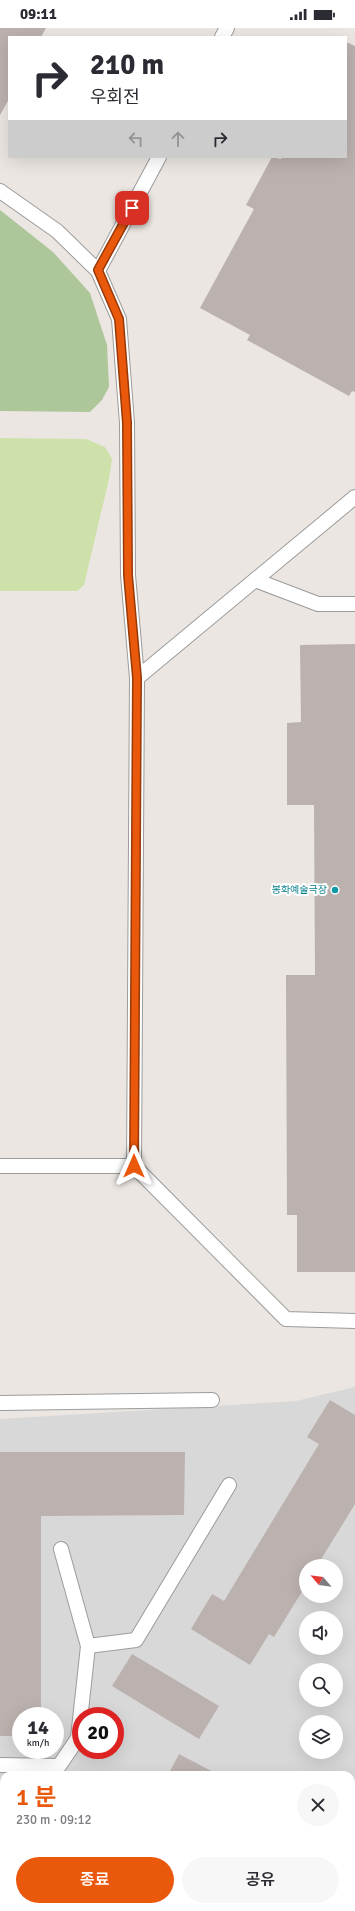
<!DOCTYPE html>
<html lang="ko">
<head>
<meta charset="utf-8">
<style>
	body { margin:0; font-family:Signika,"Noto Sans KR",sans-serif; background:#f7f7f7; color:#2b2b33; height:100vh; display:flex; flex-direction:column; font-size:15px; white-space:nowrap }
	* { box-sizing:border-box; margin:0 }
	p { font-size:13px; color:#7c7c81 }
	.icon { flex:none; width:22px; height:22px; fill:none; stroke:currentColor; stroke-width:2; stroke-linecap:round; stroke-linejoin:round }
	.map { position:relative; flex:1; overflow:hidden }
	.panel { position:absolute; left:0px; top:1743px; width:355px; height:140px; display:flex; flex-direction:column; background:#fff; border-radius:12px 12px 0 0; box-shadow:0 4px 16px #0002 }
	.panel>* { flex:none }
	.hud { position:absolute; left:8px; top:8px; width:339px; height:122px; border-radius:0px; box-shadow:0 4px 16px #0002; background:#fff; color:#2b2b33; overflow:hidden }
	.needle { width:26px; rotate:298deg }
	.fabs { position:absolute; left:299px; top:1531px; display:grid; gap:8px }
	.fabs a { display:grid; place-items:center; width:44px; height:44px; border-radius:50%; background:#fff; box-shadow:0 4px 16px #0002; font-size:20px }
	.speed { position:absolute; left:12px; top:1679px; display:flex; gap:8px; font-size:20px; font-weight:700; text-align:center }
	.speed>* { display:grid; place-content:center; width:52px; height:52px; border-radius:50%; background:#fff; box-shadow:0 4px 16px #0002; line-height:1 }
	.speed small { font-size:10px; font-weight:400 }
	.speed .limit { border:6px solid #d22; background:#fff; color:#111 }
	.pin { position:absolute; display:grid; place-items:center; width:34px; height:34px; color:#fff; margin:-17px; border-radius:8px; box-shadow:0 2px 6px #0006 }
	.me { position:absolute; width:44px; margin:-22px; rotate:0deg; stroke-linejoin:round; filter:drop-shadow(0 0 3px #0008) }
	.turn { display:flex; align-items:center; gap:14px; height:84px; padding:0 16px; font-size:18px }
	.turn .icon { width:52px; height:52px; stroke-width:2.5 }
	.turn b { display:block; font-size:28px; line-height:34px }
	.lanes { display:flex; align-items:center; height:38px; padding:0 16px; background:#0003; justify-content:center; gap:20px; direction:ltr }
	.lanes .off { opacity:.35 }
	.round { display:grid; place-items:center; flex:none; width:42px; height:42px; border-radius:21px; background:#f7f7f7 }
	.summary { display:flex; align-items:center; justify-content:space-between; height:68px; padding:0 16px }
	h1 { font-size:24px; font-weight:600; line-height:30px; color:#ea580c }
	.button { display:flex; gap:8px; margin-top:auto; padding:8px 16px }
	.button a { flex:1; height:46px; border-radius:24px; background:#ea580c; color:#fff; font-size:16px; font-weight:600; line-height:46px; text-align:center }
	.button a+a { background:#f7f7f7; color:#2b2b33 }
	.status { display:flex; justify-content:space-between; align-items:center; height:28px; padding:0 20px; background:#fff; direction:ltr }
	.status svg { height:11px; fill:currentColor }
	.map>svg:first-child { display:block }
	.residential { fill:#d9d8d8; fill-rule:evenodd }
	.grass { fill:#cee1ab }
	.forest { fill:#adc79a }
	.building { fill:#bbb1ae }
	.lines { fill:none; stroke-linecap:round; stroke-linejoin:round }
	.service-casing { stroke:#9c9c9c; stroke-width:16 }
	.minor-casing { stroke:#9c9c9c; stroke-width:24 }
	.service { stroke:#fff; stroke-width:14 }
	.minor { stroke:#fff; stroke-width:22 }
	.route-casing { stroke:#983908; stroke-width:10 }
	.route { stroke:#ea580c; stroke-width:7 }
	.culture-dot { fill:#0f9aa8; stroke:#fff; stroke-width:1.5 }
	.labels { text-anchor:middle; dominant-baseline:central; stroke-width:4; stroke-linejoin:round; paint-order:stroke }
	.culture-label { font-size:10px; fill:#0d838f; stroke:#fff; text-anchor:end }
</style>
</head>
<body>
<div class="status"><b>09:11</b><svg viewBox="0 0 49 12"><path d="M0 12V9h3v3zM5 12V6h3v6zM10 12V3h3v9zM15 12V0h3v12zM26 1h20v11H26zM47 4h2v5h-2z"/></svg></div>
<div class="map">
<svg width="355" height="1883" viewBox="0 0 355 1883">
	<rect width="100%" height="100%" fill="#ebe6e1"/>
	<path class="residential" d="M355,1359V1883H0V1391L296,1373ZM306,1538H336V1568H306ZM306,1590H336V1620H306ZM306,1642H336V1672H306ZM21,1688H55V1722H21ZM81,1688H115V1722H81ZM306,1694H336V1724H306ZM4,1747H351V1879H4Z"/>
	<path class="grass" d="M0,410L86,411L105,419L112,431L109,451L84,557L77,563H0Z"/>
	<path class="forest" d="M0,182L53,224L90,265L107,317L109,359L102,372L90,384L0,383Z"/>
	<g class="building">
		<path d="M0,0H46L41,9H9V71L0,87Z"/>
		<path d="M346,14L355,18V364L352,363L349,368L247,312L250,307L200,280L254,181L246,177L272,129L281,131L282,129H346Z"/>
		<path d="M355,616V1244H297V1187H287L286,947H315L314,777H287V695L301,694L300,617Z"/>
		<path d="M330,1372L355,1387V1476L317,1538H306V1557L274,1609L269,1606L250,1637L191,1601L212,1566L224,1573L319,1416L307,1409Z"/>
		<path d="M0,1424H185L184,1487L41,1488V1688H21V1708H0Z"/>
		<path d="M132,1626L219,1678L199,1711L112,1658Z"/>
		<path d="M179,1726L219,1747H168Z"/>
		<path d="M0,1846H4L5,1883H0Z"/>
		<path d="M120,1879H175L173,1883H118Z"/>
		<path d="M247,1879H298L297,1883H245Z"/>
	</g>
	<g class="lines">
		<defs>
			<g id="service">
				<path d="M222,9L227,0"/>
				<path d="M0,163L57,203L98,243L119,291L127,395L128,547L137,650L134,1138H0"/>
				<path d="M98,243L159,129"/>
				<path d="M255,552L318,576H355"/>
				<path d="M137,650L355,469"/>
				<path d="M134,1138L286,1291L355,1293"/>
				<path d="M0,1375L212,1372"/>
				<path d="M88,1618L136,1612L229,1457"/>
				<path d="M0,1737L59,1738L78,1710L88,1618L61,1521"/>
			</g>
			<g id="minor">
				<path d="M0,1797H4"/>
				<path d="M232,1883L234,1879"/>
				<path d="M321,1883L322,1879"/>
			</g>
		</defs>
		<use href="#service" class="service-casing"/>
		<use href="#minor" class="minor-casing"/>
		<use href="#service" class="service"/>
		<use href="#minor" class="minor"/>
	</g>
	<g class="lines">
		<defs>
			<path id="route" d="M132,180L98,242L119,291L127,395L128,547L137,650L134,1138"/>
		</defs>
		<use href="#route" class="route-casing"/>
		<use href="#route" class="route"/>
	</g>
	<circle class="culture-dot" cx="335" cy="862" r="4"/>
	<g class="labels">
		<g class="culture-label">
			<text x="327" y="862">봉화예술극장</text>
		</g>
	</g>
</svg>
<div class="fabs">
<a><svg class="needle" viewBox="-14 -14 28 28"><path d="M0-13l5 13h-10z" fill="#e53935"/><path d="M0 13l5-13h-10z" fill="#7c7c81"/></svg></a>
<a><svg class="icon" aria-label="sound" viewBox="0 0 24 24"><path d="M4 9h4l5-4v14l-5-4H4zM17 9q2 3 0 6"/></svg></a>
<a><svg class="icon" aria-label="search" viewBox="0 0 24 24"><circle cx="10" cy="10" r="6"/><path d="M15 15l6 6"/></svg></a>
<a><svg class="icon" aria-label="layers" viewBox="0 0 24 24"><path d="M12 4l9 5-9 5-9-5zM3 14l9 5 9-5"/></svg></a>
</div>
<div class="speed"><div>14<small>km/h</small></div><div class="limit">20</div></div>
<div class="pin" style="left:132px;top:180px;background:#d93025"><svg class="icon" aria-label="arrive" viewBox="0 0 24 24"><path d="M6 21V4h12l-3 4 3 4H6"/></svg></div>
<svg class="me" style="left:134px;top:1138px" viewBox="-20 -20 40 40"><path d="M0-17L14 15 0 8-14 15z" fill="#ea580c" stroke="#fff" stroke-width="4"/></svg>
<div class="hud">
<div class="turn"><svg class="icon" aria-label="right" viewBox="0 0 24 24"><path d="M7 20v-9h11M14 6l5 5-5 5"/></svg><div><b>210 m</b>우회전</div></div>
<div class="lanes"><svg class="icon off" aria-label="left" viewBox="0 0 24 24"><path d="M17 20v-9H6M10 6l-5 5 5 5"/></svg><svg class="icon off" aria-label="ahead" viewBox="0 0 24 24"><path d="M12 20V5M6 11l6-6 6 6"/></svg><svg class="icon" aria-label="right" viewBox="0 0 24 24"><path d="M7 20v-9h11M14 6l5 5-5 5"/></svg></div>
</div>
<section class="panel">
<div class="summary"><div><h1>1 분</h1><p>230 m · 09:12</p></div><a class="round"><svg class="icon" aria-label="close" viewBox="0 0 24 24"><path d="M6 6l12 12M18 6L6 18"/></svg></a></div>
<div class="button"><a>종료</a><a>공유</a></div>
</section>
</div>
</body>
</html>
